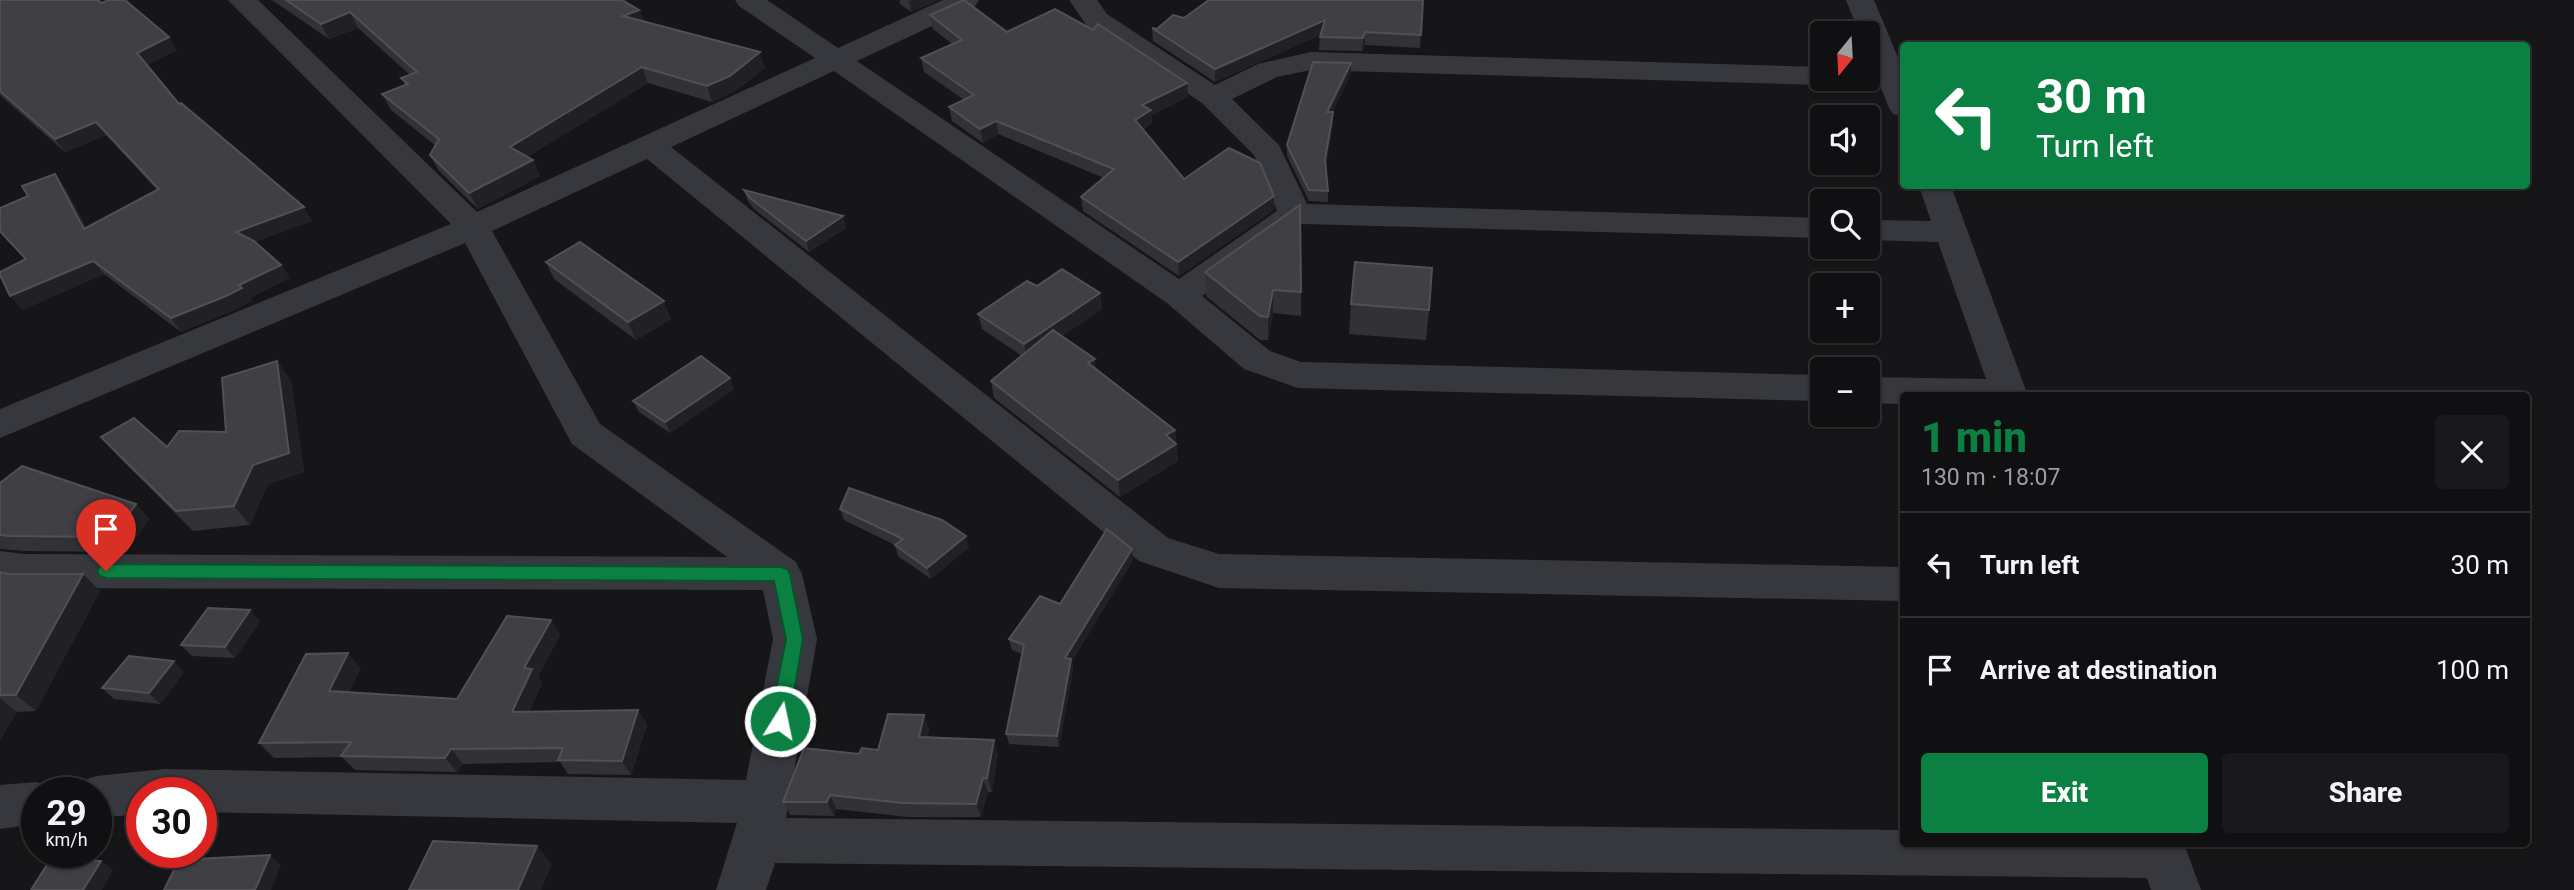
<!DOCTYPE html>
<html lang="en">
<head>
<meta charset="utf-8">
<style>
	body { margin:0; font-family:Roboto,sans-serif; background:#19191b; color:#f1f3f6; height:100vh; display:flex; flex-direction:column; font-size:26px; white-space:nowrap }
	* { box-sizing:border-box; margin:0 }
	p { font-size:23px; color:#9c9d9f }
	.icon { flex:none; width:38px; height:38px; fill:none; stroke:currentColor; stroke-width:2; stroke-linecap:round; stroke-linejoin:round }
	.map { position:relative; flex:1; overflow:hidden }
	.drawer { position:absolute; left:1900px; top:392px; width:630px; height:455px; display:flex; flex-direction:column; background:#101012; border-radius:7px; box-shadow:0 2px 5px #0004,0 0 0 2px #303032 }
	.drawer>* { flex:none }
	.top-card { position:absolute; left:1900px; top:42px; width:630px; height:147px; border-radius:7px; box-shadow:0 2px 5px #0004,0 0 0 2px #303032; background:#0b8043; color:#fff; overflow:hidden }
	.needle { width:46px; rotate:198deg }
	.fabs { position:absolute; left:1810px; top:21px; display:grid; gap:14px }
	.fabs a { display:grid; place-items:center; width:70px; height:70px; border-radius:7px; background:#101012; box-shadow:0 2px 5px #0004,0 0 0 2px #303032; font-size:35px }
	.speed { position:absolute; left:21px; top:777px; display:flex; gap:14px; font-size:35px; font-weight:700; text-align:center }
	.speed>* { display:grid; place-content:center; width:91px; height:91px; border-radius:50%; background:#101012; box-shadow:0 2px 5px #0004,0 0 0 2px #303032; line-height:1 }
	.speed small { font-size:18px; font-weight:400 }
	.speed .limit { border:10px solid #d22; background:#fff; color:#111 }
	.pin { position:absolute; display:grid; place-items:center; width:60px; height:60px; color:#fff; margin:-72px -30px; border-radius:50% 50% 50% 0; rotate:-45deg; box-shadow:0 0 7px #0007 }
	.pin .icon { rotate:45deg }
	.me { position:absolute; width:77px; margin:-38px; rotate:10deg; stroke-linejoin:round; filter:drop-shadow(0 0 5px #0008) }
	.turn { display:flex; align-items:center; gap:24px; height:147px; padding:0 21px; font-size:32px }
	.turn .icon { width:91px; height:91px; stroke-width:2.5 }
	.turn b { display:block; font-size:49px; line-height:60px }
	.round { display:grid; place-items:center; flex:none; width:74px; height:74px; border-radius:7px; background:#19191b }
	.overview { display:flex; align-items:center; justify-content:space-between; height:119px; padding:0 21px }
	h1 { font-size:42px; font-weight:800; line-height:52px; color:#0b8043 }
	.primary-button { display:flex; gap:14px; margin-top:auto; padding:14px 21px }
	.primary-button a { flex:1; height:80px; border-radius:7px; background:#0b8043; color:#fff; font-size:28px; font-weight:800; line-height:80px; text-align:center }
	.primary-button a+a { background:#19191b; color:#f1f3f6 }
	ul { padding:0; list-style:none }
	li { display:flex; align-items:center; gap:21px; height:105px; padding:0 21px; border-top:2px solid #303032 }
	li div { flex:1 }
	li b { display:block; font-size:26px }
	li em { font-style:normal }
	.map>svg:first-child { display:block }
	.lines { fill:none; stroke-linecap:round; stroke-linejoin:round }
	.street { fill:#37383d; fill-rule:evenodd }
	.wall { fill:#323236 }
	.shaded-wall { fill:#212124 }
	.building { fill:#3f3f44; stroke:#4f5156; stroke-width:2 }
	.route { fill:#0b8043; stroke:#07532c; stroke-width:2 }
</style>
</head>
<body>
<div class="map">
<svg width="2574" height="890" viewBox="0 0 2574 890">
	<rect width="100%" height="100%" fill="#161618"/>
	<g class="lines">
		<g class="street">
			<path d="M228,0H258L477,212L815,58L739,6L735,0H767L838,48L943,0H979L975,6L857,61L1179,279L1277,211L1254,155L1202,103L1087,26L1069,0H1097L1107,14L1215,85L1258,64L1311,52L1822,67V79H1835L1832,82L1822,85L1311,70L1277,77L1232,99L1279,145L1307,204L1822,218V238L1302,224L1202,296L1270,351L1301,362L1822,375V401L1298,388L1244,369L1167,303L834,71L671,147L1168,538L1219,554L1904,567V601L1219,588L1139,561L647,159L492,231L600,424L796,562L802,574L817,639L786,818L1904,830V844H2184L2201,890H2151L2147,878L775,863L766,890H716L737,823L201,812V793H142V814L96,818V793H74L79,782L96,776L165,769L746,780L773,639L763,590L25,588L0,583V551L25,554L727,557L572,444L465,243L0,438V409L451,224Z"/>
			<path d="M1846,0H1874L1904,72V117L1893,114L1889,108L1867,53V33H1859Z"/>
			<path d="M1919,186H1951L2028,396H1904V404L1867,403V377L1986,379L1938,242L1867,240V220L1931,221Z"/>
			<path d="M37,782L54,788L56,793H37V824L0,829V785Z"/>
		</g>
	</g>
	<g class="wall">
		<path d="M0,0L101,3L177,50L147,65L179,104L312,221L254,242L281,265L290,278L250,298L252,301L235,310L181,332L104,274L22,310L25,259L0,233V208L28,196L55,174L65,188L86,227L157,190L106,135L65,152L0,95Z"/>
		<path d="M272,0H622L639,10L644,21L765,68L735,91L712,102L648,83L527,157L533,160L540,176L478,209L439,171L430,155L436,146L391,110L382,94L405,85L401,78L410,75L358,28L329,39Z"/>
		<path d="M900,0H939L911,12L900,4Z"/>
		<path d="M1423,0L1420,48L1365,45L1362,51L1319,50L1320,35L1215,82L1153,41L1152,28L1157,29L1184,18Z"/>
		<path d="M930,15L1007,32L1188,97L1152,115V123L1143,130L1184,179L1274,196V210L1179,276L1083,211L1081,197L1104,178L998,134L983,143L952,121L949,107L964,100L924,72L921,58L952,44L933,29Z"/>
		<path d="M1351,63V74L1332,112L1333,123L1326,166L1328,191V202L1309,201L1287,156V145Z"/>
		<path d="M744,190L843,216L846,228L809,252L754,209L748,201Z"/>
		<path d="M546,262L671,319L636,340L554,279Z"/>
		<path d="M1205,272L1301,292V316L1273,313L1268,340H1260L1206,296Z"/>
		<path d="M1037,286L1100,293L1102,309L1062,336L1096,369L1175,430L1178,461L1120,497L994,398L991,381L1022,356L982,329L978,314Z"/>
		<path d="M1351,304L1429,310L1426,340L1349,334Z"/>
		<path d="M277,361L291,381L304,472L268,484L250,525L193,531L118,456L101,437L167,447L226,432Z"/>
		<path d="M734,389L670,433L639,412L633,401Z"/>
		<path d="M0,483L136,504L149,519L127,552L25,551L0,549Z"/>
		<path d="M840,509L969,547L931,579L898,556L895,545L844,520Z"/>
		<path d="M1133,560L1072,661L1073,669L1059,747L1009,744L1006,734L1022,654L1012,650L1009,639L1060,604Z"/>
		<path d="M0,572L7,574H83L100,591L36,711L17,712L0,740Z"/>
		<path d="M551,620L560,635L538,677L542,683L529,712L638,710L647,725L631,775L568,774L560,762L463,764L457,772L355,770L342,757L274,758L259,743L361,668L349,692L457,699Z"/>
		<path d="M260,621L235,658L192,656L181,645Z"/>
		<path d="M184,672L160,704L114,699L102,688Z"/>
		<path d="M924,715L929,729L927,738L998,754L992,792H988L981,817H908L836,809L834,816L790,815L783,802L859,754L878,750Z"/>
	</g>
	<g class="shaded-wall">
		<path d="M912,0H939L911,12L909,1Z"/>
		<path d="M639,10L645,26L623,16Z"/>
		<path d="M350,12L358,28L329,39L321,24Z"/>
		<path d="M1325,20L1324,33L1215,82V69Z"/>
		<path d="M1365,32V45L1362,51L1363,38Z"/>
		<path d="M169,37L177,50L146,66L137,53Z"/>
		<path d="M760,52L765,68L735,91L712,102L707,86Z"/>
		<path d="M1351,63V74L1327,123V112Z"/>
		<path d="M642,67L648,83L517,163L510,147Z"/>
		<path d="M1187,83L1188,97L1152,115V123L1136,134L1135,120L1142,105Z"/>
		<path d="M1333,112V123L1325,171V160Z"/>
		<path d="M996,121L998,134L983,143L980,129Z"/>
		<path d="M96,122L106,135L65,152L55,139Z"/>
		<path d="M533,160L540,176L478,209L469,193Z"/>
		<path d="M55,174L65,188L94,242L84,229Z"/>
		<path d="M1274,196V210L1179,276L1178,262Z"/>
		<path d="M304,207L312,221L245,245L236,232Z"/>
		<path d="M843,216L846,228L809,252L806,241Z"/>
		<path d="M93,261L104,274L22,310L10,296Z"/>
		<path d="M281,265L290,278L250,298L252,301L235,310L181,332L171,318Z"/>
		<path d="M1273,290V313L1268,340V317Z"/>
		<path d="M1100,293L1102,309L1027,359L1024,344Z"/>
		<path d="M664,301L671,319L636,340L628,322Z"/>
		<path d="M1095,359L1097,375L1088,363Z"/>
		<path d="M277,361L291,381L304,472L268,484L250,525L234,506Z"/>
		<path d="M730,378L734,389L670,433L665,422Z"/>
		<path d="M1175,430L1178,461L1120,497L1118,480L1166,435Z"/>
		<path d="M136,504L149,519L127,552L113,537Z"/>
		<path d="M966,536L969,547L931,579L927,568Z"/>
		<path d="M1132,549L1133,560L1072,661L1073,669L1059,747L1057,736L1065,658Z"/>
		<path d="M83,574L100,591L36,711L16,695Z"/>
		<path d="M250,610L260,621L235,658L225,647Z"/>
		<path d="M551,620L560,635L538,677L542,683L522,727L512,712L524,668Z"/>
		<path d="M348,653L361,668L342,706L329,691Z"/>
		<path d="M174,661L184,672L160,704L149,693Z"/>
		<path d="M0,698L17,712L0,740Z"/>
		<path d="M638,710L647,725L631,775L622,761Z"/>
		<path d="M924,715L929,729L924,752L919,737Z"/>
		<path d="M994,740L998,754L992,792L987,778Z"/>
		<path d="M451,749L463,764L457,772L445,758Z"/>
		<path d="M983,778L988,792L981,817L976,804Z"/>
		<path d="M830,795L836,809L834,816L827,802Z"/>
		<path d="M537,846L552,864L541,890H518Z"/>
		<path d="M270,855L281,865L271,890H255Z"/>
		<path d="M101,861L113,870L102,890H83Z"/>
	</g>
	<g class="building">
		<path d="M0,0H98L101,3L109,0H125L169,37L137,53L179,104L181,103L304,207L236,232L254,241L281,265L239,285L242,288L226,296L171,318L93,261L10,296L0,275V272L26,259L0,231V208L28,196L22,186L55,174L84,229L159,189L96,122L55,139L0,91Z"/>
		<path d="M286,0H622L639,10L623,16L760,52L730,76L707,86L642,67L510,147L533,160L469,193L430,155L439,139L382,94L408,84L401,78L417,72L350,12L321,24Z"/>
		<path d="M964,0L1007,32L1055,9L1093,30L1098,24L1187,83L1142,105L1151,110L1135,120L1184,179L1229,148L1260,163L1274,196L1178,262L1081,197L1114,169L996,121L980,129L949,107L974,95L921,58L962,40L930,15Z"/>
		<path d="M1209,0H1423L1421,35L1365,32L1363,38L1320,37L1325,20L1215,69L1152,28L1157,29L1173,15L1184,18Z"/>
		<path d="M1313,62L1351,63L1327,112H1333L1325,160L1328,191L1309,190L1287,145Z"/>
		<path d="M744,190L843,216L806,241L750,198Z"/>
		<path d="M1300,205L1301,292L1273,290L1268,317L1260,316L1205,272Z"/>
		<path d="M580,242L664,301L628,322L546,262Z"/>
		<path d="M1355,262L1432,268L1429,310L1351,304Z"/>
		<path d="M1062,269L1100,293L1024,344L978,314L1027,281L1037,286Z"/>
		<path d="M1053,330L1095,359L1088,363L1175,430L1166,435L1176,444L1118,480L991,381Z"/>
		<path d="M701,356L730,378L665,422L633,401Z"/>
		<path d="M277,361L289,453L253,465L234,506L176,511L101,437L134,418L167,447L179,431L226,432L222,378Z"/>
		<path d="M22,466L136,504L113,537L10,536L0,535V483Z"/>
		<path d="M849,488L942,520L966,536L927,568L895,545L903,539L840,509Z"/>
		<path d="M1107,529L1132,549L1065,658L1071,659L1057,736L1006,734L1024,645L1009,639L1040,596L1060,604Z"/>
		<path d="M0,572L7,574H83L16,695H0Z"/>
		<path d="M208,608L250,610L225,647L181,645Z"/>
		<path d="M507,616L551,620L524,668L532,669L512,712L638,710L622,761L558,760L563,748L451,749L445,758L341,756L351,742L259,743L306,654L348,653L329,691L457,699Z"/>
		<path d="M129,656L174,661L149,693L102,688Z"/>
		<path d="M888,714L924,715L919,737L994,740L987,778H983L976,804L903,803L830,795L827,802H783L804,748L859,754L862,748L878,750Z"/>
		<path d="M433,841L537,846L518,890H409Z"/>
		<path d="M270,855L255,890H164L179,860Z"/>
		<path d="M50,860L101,861L83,890H31Z"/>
	</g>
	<path class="route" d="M106,564L781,567L787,569L790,574L803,639L789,721L786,726L780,729L773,726L770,721L786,639L774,581L106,578L100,576L97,571L100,566Z"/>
</svg>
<div class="fabs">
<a><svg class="needle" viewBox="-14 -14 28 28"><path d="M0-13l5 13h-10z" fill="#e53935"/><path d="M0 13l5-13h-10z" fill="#9c9d9f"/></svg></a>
<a><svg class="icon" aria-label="sound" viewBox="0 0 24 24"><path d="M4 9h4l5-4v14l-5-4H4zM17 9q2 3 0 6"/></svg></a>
<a><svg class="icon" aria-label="search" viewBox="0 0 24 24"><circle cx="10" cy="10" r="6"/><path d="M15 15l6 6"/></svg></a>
<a>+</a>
<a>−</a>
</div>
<div class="speed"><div>29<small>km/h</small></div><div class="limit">30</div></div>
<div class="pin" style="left:106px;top:571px;background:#d93025"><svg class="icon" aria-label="arrive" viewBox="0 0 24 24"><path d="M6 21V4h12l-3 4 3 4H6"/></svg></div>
<svg class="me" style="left:780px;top:721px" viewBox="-20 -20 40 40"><circle r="17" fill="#0b8043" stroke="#fff" stroke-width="3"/><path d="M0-11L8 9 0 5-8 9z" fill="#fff"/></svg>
<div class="top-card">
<div class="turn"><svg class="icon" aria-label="left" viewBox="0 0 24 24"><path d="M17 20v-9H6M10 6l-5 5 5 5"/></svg><div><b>30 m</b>Turn left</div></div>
</div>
<section class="drawer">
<div class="overview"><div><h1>1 min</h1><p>130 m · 18:07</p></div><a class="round"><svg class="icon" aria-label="close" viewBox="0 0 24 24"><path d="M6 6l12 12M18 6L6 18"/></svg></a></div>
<ul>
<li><svg class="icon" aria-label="left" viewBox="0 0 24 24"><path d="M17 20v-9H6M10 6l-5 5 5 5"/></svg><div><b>Turn left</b></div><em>30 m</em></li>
<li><svg class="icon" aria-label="arrive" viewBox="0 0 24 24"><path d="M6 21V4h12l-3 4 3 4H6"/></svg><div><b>Arrive at destination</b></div><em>100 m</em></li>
</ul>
<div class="primary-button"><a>Exit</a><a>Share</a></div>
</section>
</div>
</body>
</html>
